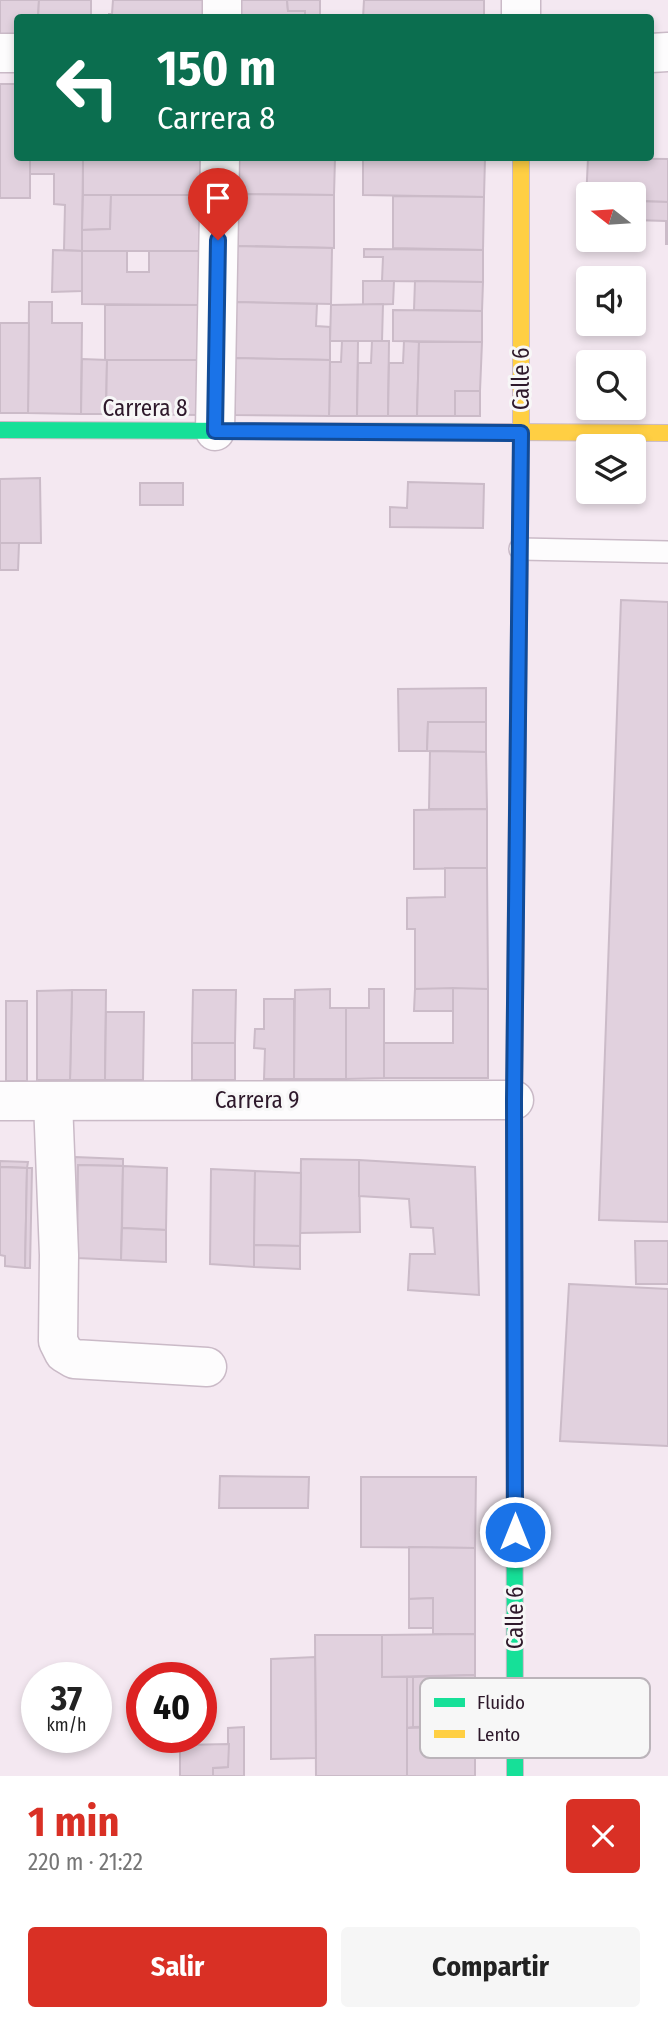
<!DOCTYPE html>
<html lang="es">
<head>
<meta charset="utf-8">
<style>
	body { margin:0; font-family:"Fira Sans Condensed",sans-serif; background:#f6f6f6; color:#222; height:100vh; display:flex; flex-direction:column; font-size:26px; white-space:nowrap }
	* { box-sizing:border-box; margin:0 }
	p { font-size:23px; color:#767676 }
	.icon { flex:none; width:38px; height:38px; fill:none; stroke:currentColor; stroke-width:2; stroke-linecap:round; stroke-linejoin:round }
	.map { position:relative; height:1776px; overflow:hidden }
	.drawer { display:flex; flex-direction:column; background:#fff; flex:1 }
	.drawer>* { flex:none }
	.banner { position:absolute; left:14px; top:14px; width:640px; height:147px; border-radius:7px; box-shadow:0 4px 10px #0003; background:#0b6e4f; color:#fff; overflow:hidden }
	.needle { width:46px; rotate:287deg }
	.tools { position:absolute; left:576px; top:182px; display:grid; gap:14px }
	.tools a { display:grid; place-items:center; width:70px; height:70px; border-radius:7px; background:#fff; box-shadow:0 4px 10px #0003; font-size:35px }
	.speed { position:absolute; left:21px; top:1662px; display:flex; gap:14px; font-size:35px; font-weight:700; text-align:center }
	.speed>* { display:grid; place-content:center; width:91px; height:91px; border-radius:50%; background:#fff; box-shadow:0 4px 10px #0003; line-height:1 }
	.speed small { font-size:18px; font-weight:400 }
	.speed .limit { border:10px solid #d22; background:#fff; color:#111 }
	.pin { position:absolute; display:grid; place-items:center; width:60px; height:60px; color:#fff; margin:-72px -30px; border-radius:50% 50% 50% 0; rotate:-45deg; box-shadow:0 0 7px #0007 }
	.pin .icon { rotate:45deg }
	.me { position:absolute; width:77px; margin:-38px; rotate:0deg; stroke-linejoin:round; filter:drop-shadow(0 0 5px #0008) }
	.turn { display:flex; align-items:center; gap:24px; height:147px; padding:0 28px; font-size:32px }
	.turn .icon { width:91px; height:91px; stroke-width:2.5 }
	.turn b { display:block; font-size:49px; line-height:60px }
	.round { display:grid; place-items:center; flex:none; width:74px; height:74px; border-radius:7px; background:#f6f6f6 }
	.head { display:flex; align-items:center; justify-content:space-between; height:119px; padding:0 28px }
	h1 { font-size:42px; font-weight:700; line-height:52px; color:#d93025 }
	.button { display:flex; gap:14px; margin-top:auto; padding:14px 28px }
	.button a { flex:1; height:80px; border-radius:7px; background:#d93025; color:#fff; font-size:28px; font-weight:700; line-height:80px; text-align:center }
	.button a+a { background:#f6f6f6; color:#222 }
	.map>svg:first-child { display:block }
	.building { fill:#e1d1de; stroke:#cbbbc8; stroke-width:2 }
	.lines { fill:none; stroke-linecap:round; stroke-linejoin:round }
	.lane-casing { stroke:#cabac7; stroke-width:24 }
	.street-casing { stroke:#cabac7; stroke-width:41 }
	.fast-casing { stroke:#cabac7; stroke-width:18 }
	.slow-casing { stroke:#cabac7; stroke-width:18 }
	.lane { stroke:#fdfcfd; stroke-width:21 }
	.street { stroke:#fdfcfd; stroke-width:38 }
	.fast { stroke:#16e098; stroke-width:16 }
	.slow { stroke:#ffcf43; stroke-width:16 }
	.route-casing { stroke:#114b97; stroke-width:18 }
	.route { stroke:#1a73e8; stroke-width:12 }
	.labels { text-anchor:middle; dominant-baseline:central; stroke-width:6; stroke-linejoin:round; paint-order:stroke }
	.street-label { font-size:23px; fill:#2e192b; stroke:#f7f7f7 }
	.key { fill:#f7f7f7; stroke:#bbb4ba; stroke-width:2 }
	.key-label { font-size:19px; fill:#2e192b }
</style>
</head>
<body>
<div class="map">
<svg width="668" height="1776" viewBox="0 0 668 1776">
	<rect width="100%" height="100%" fill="#f4e8f1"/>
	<g class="building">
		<path d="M0,0H39L38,18H18V49L0,48Z"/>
		<path d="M39,0H91V18H38Z"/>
		<path d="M113,0H208L207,18H109V14H112Z"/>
		<path d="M238,0H287L288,11H305V18H238Z"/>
		<path d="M287,0H320V18H305V11H288Z"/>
		<path d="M364,0H484V18H363Z"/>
		<path d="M0,84H18V158H30V198H0Z"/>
		<path d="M30,158H83L82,251L64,250L65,205L54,204V174H30Z"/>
		<rect x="83" y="158" width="117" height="37"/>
		<path d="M236,158H335L334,195L236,194Z"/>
		<path d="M363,158H485L484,197L363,195Z"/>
		<path d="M588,158L668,159V202L634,201V194H588V201H586Z"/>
		<path d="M236,194L334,195V248L236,246Z"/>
		<path d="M83,195H111L110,229L82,230Z"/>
		<path d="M111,195H200V251H82V230L110,229Z"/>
		<path d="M393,196L484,197L483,250L393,248Z"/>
		<path d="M586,201H588V240H628V244H586Z"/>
		<path d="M634,201L668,202V244H666V221L634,220Z"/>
		<path d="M236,246L332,248L331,304L235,302Z"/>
		<path d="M364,249L483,250V282L382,281L383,257H364Z"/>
		<path d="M53,250L82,251V291L52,292Z"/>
		<path d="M82,251H127V272H149V251H200L199,305L82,304Z"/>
		<path d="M363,281H394L393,304L363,305Z"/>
		<path d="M415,281L483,282L482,311L414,310Z"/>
		<path d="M29,302H52V323H82L81,414L28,413Z"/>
		<path d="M235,302L317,304L316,326L330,327V360L235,358Z"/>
		<path d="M383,304L382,341H330L331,305Z"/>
		<rect x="105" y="305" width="94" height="55"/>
		<path d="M393,310L482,311V342L393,341Z"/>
		<path d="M0,323H29L28,413H0Z"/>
		<path d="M342,341H358L357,416H329L330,362H341Z"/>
		<path d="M372,341H389L388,416H357L358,363H371Z"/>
		<path d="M404,341L419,342L417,416H388L389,363H403Z"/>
		<path d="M419,342H482L480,391H455V416H417Z"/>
		<path d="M235,358L330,360L329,416L235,415Z"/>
		<path d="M82,359L107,360L106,414H81Z"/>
		<path d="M107,360H199V415L106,414Z"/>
		<rect x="455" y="391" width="25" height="25"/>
		<path d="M40,478L41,543H0V479Z"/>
		<path d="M408,482L484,484L483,528L390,527V507L407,508Z"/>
		<rect x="140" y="483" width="43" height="22"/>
		<path d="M0,543H19L18,570H0Z"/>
		<path d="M621,600L668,602V1222L599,1220Z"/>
		<path d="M486,688V722H428L427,751H399L398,689Z"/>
		<path d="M428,722H486V752L427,751Z"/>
		<path d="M430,751L486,752L487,809H429Z"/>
		<path d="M487,809V868L414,869V810Z"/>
		<path d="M445,868H487L488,989H415V929H407V898L445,897Z"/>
		<path d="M453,988L488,989V1078H384V1043H453Z"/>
		<path d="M453,988V1011H414L415,989Z"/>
		<path d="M330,989V1008H346V1079H294L295,990Z"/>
		<path d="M369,989H384V1078L346,1079V1008H369Z"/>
		<path d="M72,990H106L105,1080H70Z"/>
		<path d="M72,990L70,1080H37V991Z"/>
		<path d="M193,990H236L235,1043H192Z"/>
		<path d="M264,999H294V1079H264L265,1049L254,1048L255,1029H264Z"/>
		<rect x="6" y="1001" width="21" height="80"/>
		<path d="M106,1012H144L143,1080H105Z"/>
		<rect x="192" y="1043" width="43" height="37"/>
		<path d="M75,1157L123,1159V1166L78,1165L77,1258L72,1259Z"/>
		<path d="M301,1159L359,1160L360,1232L300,1233Z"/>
		<path d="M359,1160L475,1167L479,1295L408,1290L410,1254H435L433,1228L411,1227L409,1199L359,1196Z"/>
		<path d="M0,1161L28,1162L27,1168L9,1167H0Z"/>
		<path d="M78,1165L123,1166L121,1260L77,1258Z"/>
		<path d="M123,1166L167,1168L166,1230L122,1228Z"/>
		<path d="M0,1167L27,1168L25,1268L5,1266V1256L0,1255Z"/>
		<path d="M27,1168H32L30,1268H25Z"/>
		<path d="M211,1169L255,1171L254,1267L210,1264Z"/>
		<path d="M255,1171L301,1173L300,1246L254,1245Z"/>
		<path d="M122,1228L166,1230V1262L121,1260Z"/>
		<path d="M635,1241H668V1284H636Z"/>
		<path d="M254,1245L300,1246V1269L254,1267Z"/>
		<path d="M569,1284L668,1289V1446L560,1441Z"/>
		<path d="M220,1476L309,1477L308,1508H219Z"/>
		<path d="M361,1477H476L475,1548L361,1547Z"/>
		<path d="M409,1547L475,1548V1634H433V1598L409,1599Z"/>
		<path d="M433,1598V1628H409V1599Z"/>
		<path d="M475,1634V1675L382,1677V1635Z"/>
		<path d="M315,1635H382V1677H407V1776H316Z"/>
		<path d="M315,1657L316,1758L271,1759V1659Z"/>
		<path d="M475,1675V1726L413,1727V1677Z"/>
		<path d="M407,1677H413V1727L407,1728Z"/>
		<path d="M475,1726V1776H407V1728Z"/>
		<path d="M244,1727V1776H213V1768L228,1767V1728Z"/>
		<path d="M229,1744L228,1767L213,1768V1776H180V1745Z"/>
	</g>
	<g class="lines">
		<defs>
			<path id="lane" d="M520,549L668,552"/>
			<g id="street">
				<path d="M521,0V18"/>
				<path d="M222,18V0"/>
				<path d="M0,53H18"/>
				<path d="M651,53L668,52"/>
				<path d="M215,431L220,158"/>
				<path d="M0,1101L514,1100"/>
				<path d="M53,1101L59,1255L58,1341L64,1353L74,1359L207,1367"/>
			</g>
			<g id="fast">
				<path d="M0,430L494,432"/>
				<path d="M516,892L521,445"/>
				<path d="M514,1111L515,1776"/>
			</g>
			<g id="slow">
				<path d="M494,432L668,433"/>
				<path d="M521,445V158"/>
				<path d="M514,1111L516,892"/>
			</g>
		</defs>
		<use href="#lane" class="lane-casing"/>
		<use href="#street" class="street-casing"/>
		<use href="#fast" class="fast-casing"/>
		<use href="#slow" class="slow-casing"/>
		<use href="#lane" class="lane"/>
		<use href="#street" class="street"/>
		<use href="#fast" class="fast"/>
		<use href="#slow" class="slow"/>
	</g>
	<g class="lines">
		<defs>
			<path id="route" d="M218,240L215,431L521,433L514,1100L515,1532"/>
		</defs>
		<use href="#route" class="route-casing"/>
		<use href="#route" class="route"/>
	</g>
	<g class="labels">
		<g class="street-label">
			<text transform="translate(521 379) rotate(-90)">Calle 6</text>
			<text x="145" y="408">Carrera 8</text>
			<text x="257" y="1100">Carrera 9</text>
			<text transform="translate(515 1618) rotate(-90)">Calle 6</text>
		</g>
	</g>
	<rect x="420" y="1678" width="230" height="80" rx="10" class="key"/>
	<rect x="434" y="1698" width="31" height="9" fill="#16e098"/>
	<rect x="434" y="1730" width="31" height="8" fill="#ffcf43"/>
	<g class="key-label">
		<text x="477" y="1709">Fluido</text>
		<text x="477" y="1741">Lento</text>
	</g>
</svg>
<div class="tools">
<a><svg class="needle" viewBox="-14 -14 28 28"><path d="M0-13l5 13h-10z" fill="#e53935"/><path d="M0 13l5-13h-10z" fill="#767676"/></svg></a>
<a><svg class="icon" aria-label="sound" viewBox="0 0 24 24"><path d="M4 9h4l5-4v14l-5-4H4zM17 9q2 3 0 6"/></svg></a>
<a><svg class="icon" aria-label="search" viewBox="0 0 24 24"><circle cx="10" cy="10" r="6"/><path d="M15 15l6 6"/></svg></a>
<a><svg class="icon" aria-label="layers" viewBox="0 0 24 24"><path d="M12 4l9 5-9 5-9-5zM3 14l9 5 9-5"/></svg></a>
</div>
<div class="speed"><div>37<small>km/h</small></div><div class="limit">40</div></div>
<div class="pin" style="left:218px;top:240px;background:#d93025"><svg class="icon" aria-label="arrive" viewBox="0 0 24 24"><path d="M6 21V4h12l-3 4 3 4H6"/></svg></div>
<svg class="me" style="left:515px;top:1532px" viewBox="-20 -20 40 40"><circle r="17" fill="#1a73e8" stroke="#fff" stroke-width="3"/><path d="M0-11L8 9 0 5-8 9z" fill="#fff"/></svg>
<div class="banner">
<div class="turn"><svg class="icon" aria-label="left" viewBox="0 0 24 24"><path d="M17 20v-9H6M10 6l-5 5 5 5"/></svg><div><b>150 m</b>Carrera 8</div></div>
</div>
</div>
<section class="drawer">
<div class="head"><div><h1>1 min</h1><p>220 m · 21:22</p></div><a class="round" style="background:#d93025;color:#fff"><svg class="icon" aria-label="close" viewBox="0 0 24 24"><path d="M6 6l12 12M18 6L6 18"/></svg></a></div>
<div class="button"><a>Salir</a><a>Compartir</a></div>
</section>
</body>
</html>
